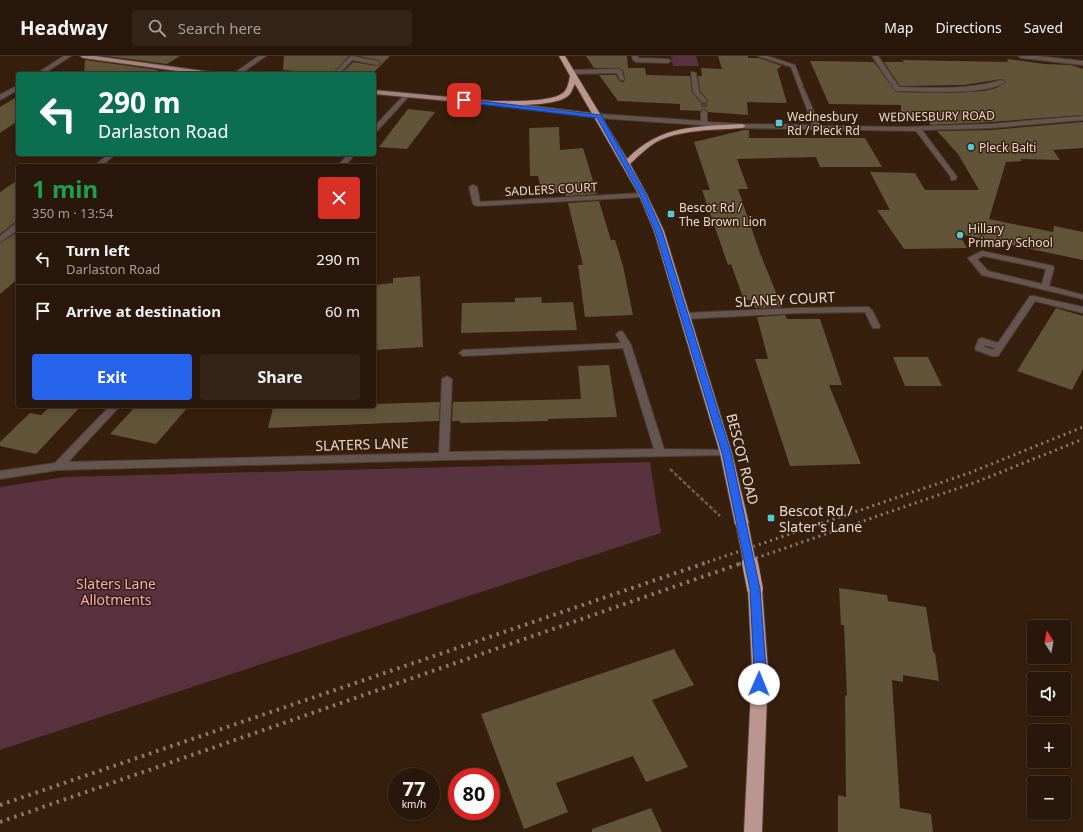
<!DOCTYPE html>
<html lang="en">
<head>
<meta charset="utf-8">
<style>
	body { margin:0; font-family:"Noto Sans",sans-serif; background:#342418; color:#f1f3f6; height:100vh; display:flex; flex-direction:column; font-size:15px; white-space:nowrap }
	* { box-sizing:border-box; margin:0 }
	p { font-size:13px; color:#a59f9c }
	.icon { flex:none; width:22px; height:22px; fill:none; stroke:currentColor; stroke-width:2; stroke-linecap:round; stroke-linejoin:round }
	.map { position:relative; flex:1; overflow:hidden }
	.side { position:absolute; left:16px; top:108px; width:360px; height:244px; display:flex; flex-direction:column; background:#28170a; border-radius:4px; box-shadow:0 2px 10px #0003,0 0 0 1px #44362b }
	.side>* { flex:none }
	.guide { position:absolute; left:16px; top:16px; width:360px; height:84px; border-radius:4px; box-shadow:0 2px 10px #0003,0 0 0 1px #44362b; background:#0b6e4f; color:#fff; overflow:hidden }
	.needle { width:26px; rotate:349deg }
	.tools { position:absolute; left:1027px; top:564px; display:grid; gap:8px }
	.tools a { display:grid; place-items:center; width:44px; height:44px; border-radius:4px; background:#28170a; box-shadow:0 2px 10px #0003,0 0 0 1px #44362b; font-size:20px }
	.speed { position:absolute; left:388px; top:712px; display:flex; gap:8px; font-size:20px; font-weight:700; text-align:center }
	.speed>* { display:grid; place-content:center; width:52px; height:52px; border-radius:50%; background:#28170a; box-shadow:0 2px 10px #0003,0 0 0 1px #44362b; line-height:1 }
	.speed small { font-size:10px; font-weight:400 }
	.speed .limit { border:6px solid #d22; background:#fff; color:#111 }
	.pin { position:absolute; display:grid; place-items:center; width:34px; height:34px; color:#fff; margin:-17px; border-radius:8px; box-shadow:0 2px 6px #0006 }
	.me { position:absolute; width:44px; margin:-22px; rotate:1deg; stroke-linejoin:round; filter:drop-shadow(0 0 3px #0008) }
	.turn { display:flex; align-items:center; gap:14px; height:84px; padding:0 16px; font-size:18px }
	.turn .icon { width:52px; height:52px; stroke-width:2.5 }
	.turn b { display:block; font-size:28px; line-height:34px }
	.round { display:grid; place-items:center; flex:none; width:42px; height:42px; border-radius:4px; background:#342418 }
	.overview { display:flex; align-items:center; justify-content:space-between; height:68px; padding:0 16px }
	h1 { font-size:24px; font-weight:700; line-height:30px; color:#1e9e55 }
	.action { display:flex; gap:8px; margin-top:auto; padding:8px 16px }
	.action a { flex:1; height:46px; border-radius:4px; background:#2563eb; color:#fff; font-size:16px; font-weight:700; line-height:46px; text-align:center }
	.action a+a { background:#342418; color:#f1f3f6 }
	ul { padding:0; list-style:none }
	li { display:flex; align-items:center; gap:12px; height:52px; padding:0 16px; border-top:1px solid #44362b }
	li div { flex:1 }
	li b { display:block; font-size:15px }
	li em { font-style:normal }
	header { display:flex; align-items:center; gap:24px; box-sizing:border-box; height:56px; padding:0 20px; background:#28170a; border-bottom:1px solid #44362b }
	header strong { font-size:19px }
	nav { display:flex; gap:22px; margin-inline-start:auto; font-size:14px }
	.search { width:280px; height:36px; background:#342418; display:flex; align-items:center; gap:10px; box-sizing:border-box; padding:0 14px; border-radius:4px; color:#a59f9c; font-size:15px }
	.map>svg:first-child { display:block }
	.green { fill:#59323f }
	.building { fill:#615438 }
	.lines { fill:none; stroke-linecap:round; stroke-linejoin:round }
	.minor-tunnel { stroke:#513b2a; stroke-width:6; stroke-dasharray:6 3; stroke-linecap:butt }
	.minor-casing { stroke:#523d2c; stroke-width:2 }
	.major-casing { stroke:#523d2c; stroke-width:2 }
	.highway-casing { stroke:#523d2c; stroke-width:2 }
	.path { stroke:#725d4d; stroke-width:2.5; stroke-dasharray:4 2; stroke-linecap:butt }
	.minor { fill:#645553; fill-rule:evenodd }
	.major { fill:#a2837f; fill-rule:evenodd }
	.highway { fill:#bb9690; fill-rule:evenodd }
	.rail-far1 { stroke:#8d796b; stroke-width:3; stroke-dasharray:2 4; stroke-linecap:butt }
	.rail { stroke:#8d796b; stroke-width:4; stroke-dasharray:2.5 5; stroke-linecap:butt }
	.highway-bridge-far1-casing { stroke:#523d2c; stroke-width:14; stroke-linecap:butt }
	.highway-bridge-casing { stroke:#523d2c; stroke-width:17; stroke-linecap:butt }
	.highway-bridge-far1 { stroke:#bb9690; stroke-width:12 }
	.highway-bridge { stroke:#bb9690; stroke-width:16 }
	.route { fill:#2563eb; stroke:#184099 }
	.poi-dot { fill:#52cbd8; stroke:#361f0d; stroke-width:1.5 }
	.labels { text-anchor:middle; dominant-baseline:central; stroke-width:3; stroke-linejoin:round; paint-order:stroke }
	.far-poi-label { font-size:12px; fill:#e8d8cd; stroke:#361f0d; text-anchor:start }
	.far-street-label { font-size:12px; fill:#e8d8cd; stroke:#361f0d }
	.street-label { font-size:14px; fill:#e8d8cd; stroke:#361f0d }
	.poi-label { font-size:14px; fill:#e8d8cd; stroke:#361f0d; text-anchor:start }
	.park-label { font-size:14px; fill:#f4aac2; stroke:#361f0d }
</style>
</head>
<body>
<header>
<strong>Headway</strong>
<div class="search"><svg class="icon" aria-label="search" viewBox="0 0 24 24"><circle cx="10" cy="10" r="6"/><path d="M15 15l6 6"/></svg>Search here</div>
<nav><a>Map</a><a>Directions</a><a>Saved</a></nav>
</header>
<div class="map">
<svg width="1083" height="776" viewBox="0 0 1083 776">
	<rect width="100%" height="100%" fill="#361f0d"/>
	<g class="green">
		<path d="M671,0H696L699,10H673Z"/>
		<path d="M650,406L661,477L0,694V431L65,421Z"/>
	</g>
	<g class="building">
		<path d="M106,0H180L167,8Z"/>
		<path d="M284,0H349L332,18L283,14Z"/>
		<path d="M359,0H390L372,18H341L353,6L377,10L381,7L377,4Z"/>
		<path d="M586,0H627L628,12H645L646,19L690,20L692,36L702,48H706L708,45L700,35L698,20H702L701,12L722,13L718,0H748V2H759L782,10L777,13L787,47L747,46L748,59L708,56L705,53L700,55L680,54V48L618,45L599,19H616L619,25L624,26L625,24L623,14L619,12H594Z"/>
		<path d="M1008,3L1044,8L1071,9L1083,13V59L991,66L931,69L926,62H901V49L829,48L810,5L874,6L896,36L953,37L984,35L996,32L1006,26L1002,23L964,29L900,30L884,6H904L902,4L1007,6Z"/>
		<path d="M85,4L158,14L152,18H84Z"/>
		<path d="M18,40V65L0,77V51Z"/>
		<path d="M408,53L435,56L407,93L379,91Z"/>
		<path d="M1083,66V92L1053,94L1060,104L1020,103L1022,105L1006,106L989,163L1053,176L1054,170L1083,176V204L959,178L967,192L904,193L877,154H890L870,116L915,117L925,134H979L958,98L937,75L991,74Z"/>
		<path d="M559,71L560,94L583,92L597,138L566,140L565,136L542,137L538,120H530L529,72Z"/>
		<path d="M744,74H749V82H865L882,111H820L816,101L737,103L748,133H738L760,197L782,251L755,252L753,244H744L731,208L728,209L702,134H710L694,86Z"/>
		<path d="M18,124V166L14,167L0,178V136Z"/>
		<path d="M599,145L611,184H615L623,210L633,259L585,261L578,209H583L568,147Z"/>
		<path d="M18,176V223L0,238V187Z"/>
		<path d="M420,220L423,291L376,294V288H374V229L393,227V222Z"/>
		<path d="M541,241L542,247L573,246L577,274L461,277L462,247L515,246V242Z"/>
		<path d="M1056,252L1083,260V313L1072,334L1017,315Z"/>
		<path d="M785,259L787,263H820L842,329H829L861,408L790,410L755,303H768L757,261Z"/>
		<path d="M893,301H928L942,330H905Z"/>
		<path d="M609,309L617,361L548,363V365L460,367V365H452L453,346L581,343L578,310Z"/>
		<path d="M440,346L439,365L268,372L273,352L374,350V348Z"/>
		<path d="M51,350H81L36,398L0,390V386L30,357L41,359Z"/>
		<path d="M136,350H189L156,388L110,378Z"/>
		<path d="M839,532L887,539L888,545L926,551L933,596L935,597L939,625L903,619V626L892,624L900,752L931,758L933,776H838V739L846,741L845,639L847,640L844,569H841Z"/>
		<path d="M674,593L694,629L652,644L688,711L646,726L633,700L556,727L568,756L524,773L481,658Z"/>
		<path d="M651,752L662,776H592V773Z"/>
	</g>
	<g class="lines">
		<path class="minor-tunnel" d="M704,45V56"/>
		<defs>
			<g id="minor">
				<path d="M64,0H71L43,18H36Z"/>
				<path d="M259,0H266L240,18H233Z"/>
				<path d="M351,0L377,5L380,7L377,9L352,4L339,18H333Z"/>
				<path d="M632,0H638V2L668,3L671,5L668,7L636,6L633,4Z"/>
				<path d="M758,0H767L795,9L803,30L802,31L804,33L820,70L906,71L991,68L1083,60V64L991,72L922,74L957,121L955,124H951V121L916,75L742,72L599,62L596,60L599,58L701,65V56L704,54L707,56V66L742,68L813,69L791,11Z"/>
				<path d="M872,0H878L899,31C934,32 968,34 1002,24L1005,26C985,40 922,35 897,35L895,34Z"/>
				<path d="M1018,0H1036L1083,5V9L1021,2Z"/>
				<path d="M619,13L622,15L624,24H620L617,17L572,18L569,16L572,14Z"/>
				<path d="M691,16L696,17L699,36L707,45L706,46H702L693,36Z"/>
				<path d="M18,29V34L0,44V39Z"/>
				<path d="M405,38L410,39L376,76L374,77V71Z"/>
				<path d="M109,98H116L101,110H94Z"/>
				<path d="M348,98H355L345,110H338Z"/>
				<path d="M473,129L477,131L480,146L643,137L647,139L643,141L477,150L473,148L469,131Z"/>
				<path d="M15,168H18V174L0,186V180Z"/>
				<path d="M982,195L1053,210L1054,212L1049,230L1083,239V243L982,219L968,202ZM983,200L1046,213L1042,228L988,215L977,203Z"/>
				<path d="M1030,240H1033L1083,251V257L1035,245L998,300H992L976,294L975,292L979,283L982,282L998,287ZM985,289L995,292L993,294L984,291Z"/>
				<path d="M868,251L872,254L880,270L879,272H873L865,256L799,257L685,263L681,260L685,257L799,252Z"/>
				<path d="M620,275L623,276L631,289L664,393L726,394L730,395L731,397L730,399L444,404L58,414L0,423V415L55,407L110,350H120L68,406L439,397L442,323L447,320L452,323L449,396L654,393L623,292L463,300L459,297L463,294L621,287L616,278Z"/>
			</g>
			<g id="major">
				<path d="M80,0H95L211,16L214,18H199L83,2Z"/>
				<path d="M374,34L492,45L599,58L602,60L599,62L492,49L374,38Z"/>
			</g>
			<g id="highway">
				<path d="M559,0H565L627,103C662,68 696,71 742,68L746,70L742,72C715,74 681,73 656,86C647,92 638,100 630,108L647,139L664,175L732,397L749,468L747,471L742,473L737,471L735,468L720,397L654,175L639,139L575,28C573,31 572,36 569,39C557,51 509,49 492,49L488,47L492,45C507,45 556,47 565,35C568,31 569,25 570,20Z"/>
				<path d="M755,527L760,529L762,533L768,613L762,776H744L752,613L748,533L750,529Z"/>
			</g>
		</defs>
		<use href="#minor" class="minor-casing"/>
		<use href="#major" class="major-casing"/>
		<use href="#highway" class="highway-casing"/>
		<path class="path" d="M670,413L720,460"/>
		<use href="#minor" class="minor"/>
		<use href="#major" class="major"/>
		<use href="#highway" class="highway"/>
		<g class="rail-far1">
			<path d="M702,508L969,417L1083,371"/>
			<path d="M739,508L979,425L1083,383"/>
		</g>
		<g class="rail">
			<path d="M0,749L705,507"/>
			<path d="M0,766L742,507"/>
		</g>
		<defs>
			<path id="highway-bridge-far1" d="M742,468L750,508"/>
			<path id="highway-bridge" d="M750,507L755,533"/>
		</defs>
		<use href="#highway-bridge-far1" class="highway-bridge-far1-casing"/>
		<use href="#highway-bridge" class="highway-bridge-casing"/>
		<use href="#highway-bridge-far1" class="highway-bridge-far1"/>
		<use href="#highway-bridge" class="highway-bridge"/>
	</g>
	<path class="route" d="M464,43L601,59L646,139L662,175L731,397L760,533L766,613L765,628L763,631L759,633L755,631L753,628L754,613L750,533L722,397L655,175L640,139L597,62L462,46V43Z"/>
	<g class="poi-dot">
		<rect x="775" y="63" width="8" height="8" rx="2"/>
		<circle cx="971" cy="91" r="4"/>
		<rect x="667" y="154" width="8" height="8" rx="2"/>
		<circle cx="960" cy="179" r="4"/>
		<rect x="767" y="458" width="8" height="8" rx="2"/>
	</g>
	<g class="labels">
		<g class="far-poi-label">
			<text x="787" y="60">Wednesbury<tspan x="787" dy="14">Rd / Pleck Rd</tspan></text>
			<text x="979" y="91">Pleck Balti</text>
			<text x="679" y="151">Bescot Rd /<tspan x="679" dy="14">The Brown Lion</tspan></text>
			<text x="968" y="172">Hillary<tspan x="968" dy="14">Primary School</tspan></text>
		</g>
		<g class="far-street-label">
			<text transform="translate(937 60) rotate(-1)">WEDNESBURY ROAD</text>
			<text transform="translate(551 133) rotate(-3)">SADLERS COURT</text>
		</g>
		<g class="street-label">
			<text transform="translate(785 243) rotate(-3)">SLANEY COURT</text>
			<text transform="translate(362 388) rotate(-2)">SLATERS LANE</text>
			<text transform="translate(743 403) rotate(76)">BESCOT ROAD</text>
		</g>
		<g class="poi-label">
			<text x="779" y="454">Bescot Rd /<tspan x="779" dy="16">Slater's Lane</tspan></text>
		</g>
		<g class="park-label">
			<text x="116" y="527">Slaters Lane<tspan x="116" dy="16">Allotments</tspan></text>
		</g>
	</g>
</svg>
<div class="tools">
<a><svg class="needle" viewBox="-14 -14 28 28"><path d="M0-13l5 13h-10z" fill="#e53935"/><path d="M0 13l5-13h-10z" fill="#a59f9c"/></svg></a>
<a><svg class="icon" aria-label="sound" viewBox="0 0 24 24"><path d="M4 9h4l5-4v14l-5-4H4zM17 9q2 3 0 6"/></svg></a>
<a>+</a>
<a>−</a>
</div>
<div class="speed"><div>77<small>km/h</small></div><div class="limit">80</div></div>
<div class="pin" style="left:464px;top:44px;background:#d93025"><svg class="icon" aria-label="arrive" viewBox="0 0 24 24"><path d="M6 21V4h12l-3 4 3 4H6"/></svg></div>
<svg class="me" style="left:759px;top:628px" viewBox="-20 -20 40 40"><circle r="19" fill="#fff"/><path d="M0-13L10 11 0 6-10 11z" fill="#2563eb"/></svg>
<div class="guide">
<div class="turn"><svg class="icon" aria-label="left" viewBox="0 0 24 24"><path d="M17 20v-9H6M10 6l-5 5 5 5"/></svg><div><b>290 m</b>Darlaston Road</div></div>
</div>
<section class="side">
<div class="overview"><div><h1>1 min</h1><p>350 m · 13:54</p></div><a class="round" style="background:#d93025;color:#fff"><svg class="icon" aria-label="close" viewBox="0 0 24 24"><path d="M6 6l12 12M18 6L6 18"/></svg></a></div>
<ul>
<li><svg class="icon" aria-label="left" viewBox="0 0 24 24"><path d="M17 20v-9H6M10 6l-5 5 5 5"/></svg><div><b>Turn left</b><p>Darlaston Road</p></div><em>290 m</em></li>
<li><svg class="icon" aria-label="arrive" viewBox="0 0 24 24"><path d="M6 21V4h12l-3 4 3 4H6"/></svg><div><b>Arrive at destination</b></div><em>60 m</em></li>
</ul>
<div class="action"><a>Exit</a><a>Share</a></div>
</section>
</div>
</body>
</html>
